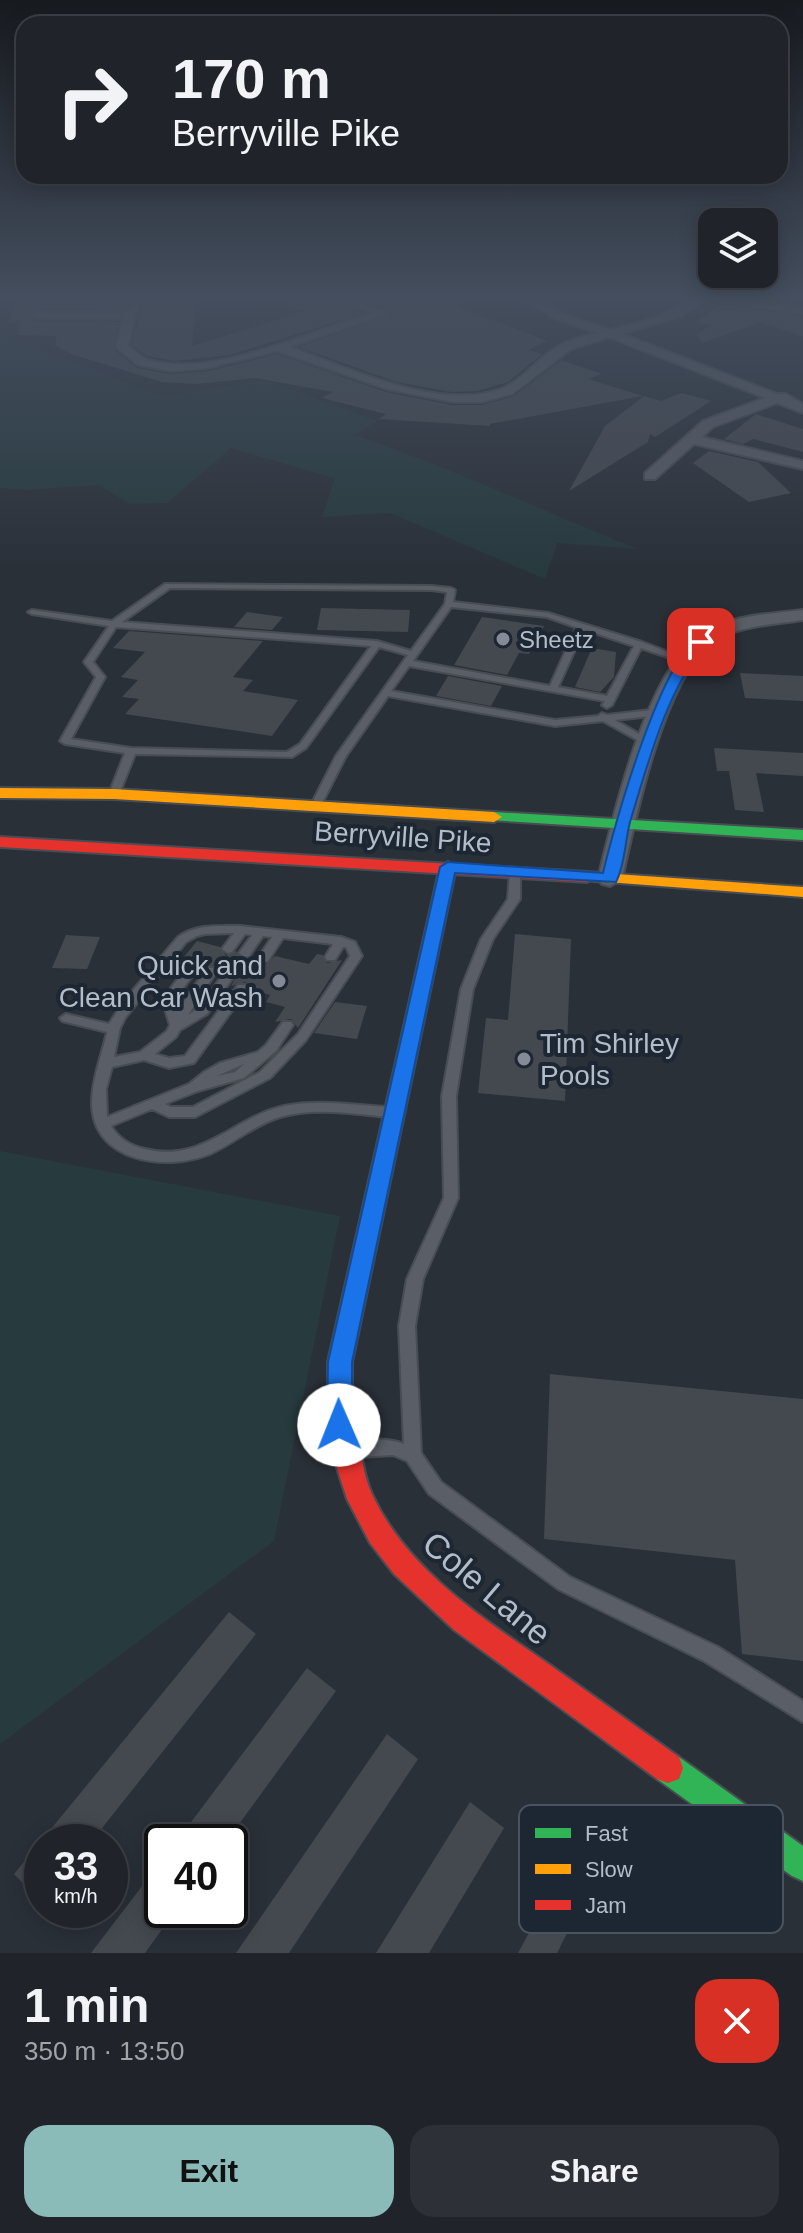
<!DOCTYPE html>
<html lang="en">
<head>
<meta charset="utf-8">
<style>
	body { margin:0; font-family:Arial,sans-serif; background:#2d3036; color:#f1f3f6; height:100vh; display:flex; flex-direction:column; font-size:30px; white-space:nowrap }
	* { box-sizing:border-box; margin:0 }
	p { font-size:26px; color:#a2a4a8 }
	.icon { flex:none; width:44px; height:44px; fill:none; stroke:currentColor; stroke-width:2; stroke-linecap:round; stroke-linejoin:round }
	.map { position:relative; height:1953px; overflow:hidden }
	.panel { display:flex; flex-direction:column; background:#20242a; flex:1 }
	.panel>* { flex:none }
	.banner { position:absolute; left:16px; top:16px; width:772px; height:168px; border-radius:24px; box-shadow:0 4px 20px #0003,0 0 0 2px #3d4147; background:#20242a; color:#f1f3f6; overflow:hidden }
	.fabs { position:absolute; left:698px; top:208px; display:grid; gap:16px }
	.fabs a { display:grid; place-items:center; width:80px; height:80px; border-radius:16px; background:#20242a; box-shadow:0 4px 20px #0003,0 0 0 2px #3d4147; font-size:40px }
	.speed { position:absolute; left:24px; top:1824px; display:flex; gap:16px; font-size:40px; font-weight:700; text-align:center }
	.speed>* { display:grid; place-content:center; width:104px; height:104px; border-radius:50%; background:#20242a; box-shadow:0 4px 20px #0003,0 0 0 2px #3d4147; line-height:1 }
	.speed small { font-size:20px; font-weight:400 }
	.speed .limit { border:4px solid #111; border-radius:12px; background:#fff; color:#111 }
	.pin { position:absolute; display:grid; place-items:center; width:68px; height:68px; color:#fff; margin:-34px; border-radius:16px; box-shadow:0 4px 12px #0006 }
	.me { position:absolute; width:88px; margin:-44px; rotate:359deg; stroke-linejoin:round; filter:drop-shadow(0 0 6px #0008) }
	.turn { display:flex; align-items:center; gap:28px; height:168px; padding:0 24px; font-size:36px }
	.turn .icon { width:104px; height:104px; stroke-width:2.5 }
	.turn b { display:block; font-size:56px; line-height:68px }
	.round { display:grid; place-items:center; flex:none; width:84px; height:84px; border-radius:24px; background:#2d3036 }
	.headline { display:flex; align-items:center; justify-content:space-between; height:136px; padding:0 24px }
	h1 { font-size:48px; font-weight:800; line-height:60px }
	.cta { display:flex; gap:16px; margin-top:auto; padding:16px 24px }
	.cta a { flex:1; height:92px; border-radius:24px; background:#8bbbb9; color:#111; font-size:32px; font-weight:800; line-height:92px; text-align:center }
	.cta a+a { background:#2d3036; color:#f1f3f6 }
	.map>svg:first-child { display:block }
	.green { fill:#273a3e }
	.building { fill:#444950 }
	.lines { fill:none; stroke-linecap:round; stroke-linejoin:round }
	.lane-casing { stroke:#484c53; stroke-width:4 }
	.street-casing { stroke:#484c53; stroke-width:4 }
	.fast-casing { stroke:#484c53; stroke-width:4 }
	.slow-casing { stroke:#484c53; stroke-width:4 }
	.jam-casing { stroke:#484c53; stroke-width:4 }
	.lane { fill:#5a5e66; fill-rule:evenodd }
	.street { fill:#5a5e66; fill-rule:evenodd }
	.fast { fill:#30b455; fill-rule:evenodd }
	.slow { fill:#ff9f0a; fill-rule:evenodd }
	.jam { fill:#e5322d; fill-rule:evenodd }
	.route { fill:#1a73e8; stroke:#114b97; stroke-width:2 }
	.poi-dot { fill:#848b96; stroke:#1d2633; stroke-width:3 }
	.labels { text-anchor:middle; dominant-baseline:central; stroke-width:8; stroke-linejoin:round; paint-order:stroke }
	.far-poi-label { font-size:24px; fill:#b4bcc9; stroke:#1d2633; text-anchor:start }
	.street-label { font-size:28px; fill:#b4bcc9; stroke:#1d2633 }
	.poi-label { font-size:28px; fill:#b4bcc9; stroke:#1d2633; text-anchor:end }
	.near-street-label { font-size:34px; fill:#b4bcc9; stroke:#1d2633 }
	.key { fill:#1d2633; stroke:#4a5360; stroke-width:2 }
	.key-label { font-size:22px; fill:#b4bcc9 }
</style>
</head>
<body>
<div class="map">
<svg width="803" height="1953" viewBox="0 0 803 1953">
	<rect width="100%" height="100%" fill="#2a3038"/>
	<g class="green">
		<path d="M0,335L163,397L265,380L377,421L355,435C451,468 543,511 638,549L557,543L545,579L390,513L322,517L335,478L231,448L167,503L130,504L98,485L27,490L0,488Z"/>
		<path d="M0,1151L340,1216L274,1541L0,1744Z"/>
	</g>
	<g class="building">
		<path d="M19,297H134L124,310L36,309L27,316L36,321L119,322L114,349L137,368L170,374L208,371L277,354L386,392L452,405H482L514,396L561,360L602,374L588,379L643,396L490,424V426L379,419L386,414L322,398L333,392L255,378L195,384L162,382L71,354L55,345L57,336L18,335L21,320L8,323Z"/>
		<path d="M153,297H196L192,346L307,311L288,307L289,297H328L363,313L230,355L174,361L147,356L131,345L140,310Z"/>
		<path d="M354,297H448L459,302L458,307L547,341L528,350L542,354L508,382L478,391L452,392L396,382L299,347L392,314L390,310Z"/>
		<path d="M722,304L803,317V336L760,322L702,343L697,334L712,325L696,322Z"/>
		<path d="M682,393L711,401L655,437L650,434L648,442L569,491L605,426L644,396L661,401Z"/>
		<path d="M756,414L803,429V452L753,439L743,444L724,439Z"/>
		<path d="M709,451L758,462L791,493L749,502L693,463Z"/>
		<path d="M321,608L410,610L408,632L317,630Z"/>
		<path d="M247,612L283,617L272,630L234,627Z"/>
		<path d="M482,617L544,626L529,654L519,653L507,675L454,665Z"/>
		<path d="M129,631L263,641L233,677L253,680L243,691L298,700L272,736L125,714L139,699L122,697L138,680L121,677L145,652L113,648Z"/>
		<path d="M592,648L616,652L614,677L600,692L575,687Z"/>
		<path d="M740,673L803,676V701L745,698Z"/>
		<path d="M448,676L502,686L491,706L436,696Z"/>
		<path d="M714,748L803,753V776L756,773L764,812L735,810L729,771H717Z"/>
		<path d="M515,934L571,939L565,1101L478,1093L486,1018L508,1020Z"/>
		<path d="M66,935L100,937L87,969L52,968Z"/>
		<path d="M197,941L220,947L226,956L236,951L243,960L256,956V960L265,965L275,956L309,964L317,954L323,955L327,963L342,960L298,1028L291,1019L275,1022L285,1007L266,1002L270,995L250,990L246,982L231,986L237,975L230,970L220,974L215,965L202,969L197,961L179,963Z"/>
		<path d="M335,1002L367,1006L357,1039L314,1033Z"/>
		<path d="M550,1374L803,1399V1661L742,1654L735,1560L544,1539Z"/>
		<path d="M229,1612L256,1634L91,1842H42V1903L14,1874Z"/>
		<path d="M307,1668L336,1691L226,1842H176Z"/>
		<path d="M387,1734L418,1759L289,1953H236Z"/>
		<path d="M470,1802L504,1828L429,1953H376Z"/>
		<path d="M162,1860V1910H176L145,1953H91Z"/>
		<path d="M561,1874L587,1894L557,1953H518Z"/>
	</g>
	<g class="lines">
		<defs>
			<g id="lane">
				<path d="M165,584L431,586L451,588L455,590L453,602L548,613L642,642L689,660L685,663L641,648L612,705L607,708L602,705L605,701L409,666L391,691L555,720L598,716L602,713L607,715L660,709L665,712L660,715L615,720L653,742L655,744L650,747L603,721L555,726L388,696L346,756L321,805L316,808L312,807L311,805L336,756L408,655L379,647L306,748L292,757L135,754L119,794L114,797L110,796L109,794L125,753L65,744L60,741L96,677L84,662L109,626L32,614L28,612L32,610L112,621ZM170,588L431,590L447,592L445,604L411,651L377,641L122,622ZM451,607L547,617L578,628L575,630L550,686L413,661ZM116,627L371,646L300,744L287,752L131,748L71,739L105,677L93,662ZM586,630L634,646L607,696L558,687L583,632Z"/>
				<path d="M515,869L520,872V899L493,939L473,989L456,1096L458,1198L423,1279L415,1326L421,1453L441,1482L570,1577L718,1647L803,1701V1722L704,1661L558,1589L429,1494L407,1461L393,1455L358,1457L352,1454L350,1449L352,1444C368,1438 389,1438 404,1444L399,1326L407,1279L444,1198L442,1096L461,989L481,939L508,899L510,872Z"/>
				<path d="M240,926L341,937L355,942L362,956L306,1040L270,1078L195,1117H169L152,1109L111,1126C119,1139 131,1146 145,1149C201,1164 234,1117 284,1106C318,1099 354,1105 389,1107L394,1109L396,1112L394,1115L389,1117C354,1114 315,1107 280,1117C254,1125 234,1143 210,1154C166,1172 92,1162 92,1103C92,1079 102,1055 107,1032L62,1021L60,1018L66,1014L109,1024L124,1001L178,937C196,924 218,926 240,926ZM234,933L222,949L228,953L232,952L245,934L252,935L239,953L245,957L249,956L263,936L272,937L258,958L264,962L268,961L283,938L333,944L325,957L327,960H335L343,947H346L350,956L298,1034L260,1072L193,1107H171L165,1104L198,1091L244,1078L276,1051L293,1025L291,1022H283L266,1045L258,1052L220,1063L204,1072L189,1084L107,1117L106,1089L112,1067L144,1060L169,1068L194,1063L246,991L248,988L246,985H238L185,1056L169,1058L155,1054L176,1037L180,1030L207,1014L234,976L228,972L224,973L199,1008L188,1015L217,971L215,968H207L178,1010L174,1000L199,967L197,964H189L162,1000L170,1025L167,1031L140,1052L114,1057L120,1028L125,1018L186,942L197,936L205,934ZM244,1064L235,1072L217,1076Z"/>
			</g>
			<g id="street">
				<path d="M138,297H150L137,308L128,346C135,351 141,358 149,360C211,379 311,331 372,313L331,297H346L389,313L290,347C349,368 441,413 503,388C522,380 535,362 551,351C565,341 581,337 597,333L554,318L520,297H533L562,314L610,330L656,318L697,297H732L803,308V314L708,299L680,316L622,334L777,394H786L803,404V413L777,403L713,427L702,437L803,461V469L694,444L655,479H645V473L703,421L765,398L609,337L571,349L512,394L482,402H453L387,389L277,351L207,368L171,371L138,365L116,347L123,319L36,318L30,315L36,312L125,313Z"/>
				<path d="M803,610V620C773,625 734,625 709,645C663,684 635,820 622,879L610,886L602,884L598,879C613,816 645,677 697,637C725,615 769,614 803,610Z"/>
			</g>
			<g id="fast">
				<path d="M494,812L803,830V840L489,820L486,817Z"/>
				<path d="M448,862L456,867L352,1362V1414L349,1422L340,1425L331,1422L328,1414V1362L440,867Z"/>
				<path d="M668,1753L679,1757L803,1846V1881L792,1876L657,1779L653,1768L657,1757Z"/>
			</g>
			<g id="slow">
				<path d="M0,788L114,789L494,812L502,817L494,822L114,799L0,798Z"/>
				<path d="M587,872L803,887V897L581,880L579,877Z"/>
			</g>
			<g id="jam">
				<path d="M0,837L587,872L595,877L587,882L0,847Z"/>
				<path d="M340,1403L349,1406C361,1433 359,1466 372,1494C407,1570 484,1619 550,1665C593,1696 636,1726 679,1757L683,1768L679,1779L668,1783L657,1779L454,1630L394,1574L370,1543L347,1499L334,1459L328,1414L331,1406Z"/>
			</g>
		</defs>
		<use href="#lane" class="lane-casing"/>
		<use href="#street" class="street-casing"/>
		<use href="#fast" class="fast-casing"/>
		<use href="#slow" class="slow-casing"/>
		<use href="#jam" class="jam-casing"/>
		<use href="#lane" class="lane"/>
		<use href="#street" class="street"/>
		<use href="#fast" class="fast"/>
		<use href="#slow" class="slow"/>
		<use href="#jam" class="jam"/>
	</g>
	<linearGradient id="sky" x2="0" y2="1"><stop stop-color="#171a1f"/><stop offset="0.52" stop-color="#444e5e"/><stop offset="1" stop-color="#444e5e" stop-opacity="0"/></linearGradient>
	<rect width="803" height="570" fill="url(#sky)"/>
	<path class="route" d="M701,638L707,642C667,689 648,763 630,822C625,841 625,865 616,882L455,873L352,1362V1425L348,1433L339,1436L331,1433L327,1425L328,1362L440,867L448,862L603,873C613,830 662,653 701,638Z"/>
	<g class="poi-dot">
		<circle cx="503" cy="639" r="8"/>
		<circle cx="279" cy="981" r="8"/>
		<circle cx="524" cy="1059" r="8"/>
	</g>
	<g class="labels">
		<g class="far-poi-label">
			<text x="519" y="639">Sheetz</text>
		</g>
		<g class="street-label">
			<text transform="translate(403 837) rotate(4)">Berryville Pike</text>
		</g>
		<g class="poi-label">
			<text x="263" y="965">Quick and<tspan x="263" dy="32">Clean Car Wash</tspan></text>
			<text x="540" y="1043" text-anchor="start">Tim Shirley<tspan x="540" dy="32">Pools</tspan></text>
		</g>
		<g class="near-street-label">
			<text transform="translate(487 1588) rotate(40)">Cole Lane</text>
		</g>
	</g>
	<rect x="519" y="1805" width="264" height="128" rx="12" class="key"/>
	<rect x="535" y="1828" width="36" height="10" fill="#30b455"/>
	<rect x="535" y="1864" width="36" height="10" fill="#ff9f0a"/>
	<rect x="535" y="1900" width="36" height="10" fill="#e5322d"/>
	<g class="key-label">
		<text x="585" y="1841">Fast</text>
		<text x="585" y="1877">Slow</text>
		<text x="585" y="1913">Jam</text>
	</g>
</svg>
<div class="fabs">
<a><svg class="icon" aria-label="layers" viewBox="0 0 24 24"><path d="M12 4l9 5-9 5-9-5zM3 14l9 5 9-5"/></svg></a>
</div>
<div class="speed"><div>33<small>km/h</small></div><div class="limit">40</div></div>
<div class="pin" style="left:701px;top:642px;background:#d93025"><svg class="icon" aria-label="arrive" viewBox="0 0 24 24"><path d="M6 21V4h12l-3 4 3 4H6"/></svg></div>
<svg class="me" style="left:339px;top:1425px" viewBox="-20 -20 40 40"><circle r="19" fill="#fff"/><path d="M0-13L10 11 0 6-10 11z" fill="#1a73e8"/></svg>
<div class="banner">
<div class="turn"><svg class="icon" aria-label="right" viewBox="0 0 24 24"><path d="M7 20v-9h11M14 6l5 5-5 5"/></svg><div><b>170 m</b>Berryville Pike</div></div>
</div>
</div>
<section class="panel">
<div class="headline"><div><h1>1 min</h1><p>350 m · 13:50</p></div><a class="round" style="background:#d93025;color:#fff"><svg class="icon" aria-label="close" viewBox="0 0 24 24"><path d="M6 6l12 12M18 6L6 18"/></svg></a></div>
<div class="cta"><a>Exit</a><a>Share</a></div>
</section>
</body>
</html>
